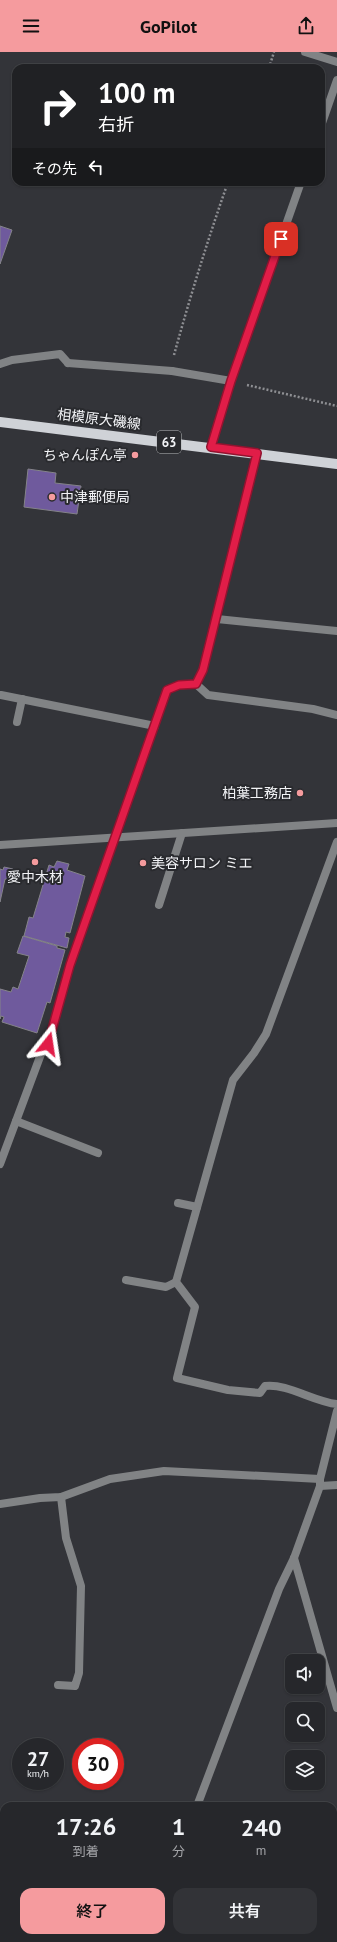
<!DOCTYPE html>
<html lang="ja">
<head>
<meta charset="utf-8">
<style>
	body { margin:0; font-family:"PT Sans","Noto Sans JP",sans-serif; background:#323337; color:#f1f3f6; height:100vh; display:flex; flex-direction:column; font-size:15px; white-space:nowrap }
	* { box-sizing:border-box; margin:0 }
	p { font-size:13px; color:#a4a5a9 }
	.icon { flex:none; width:22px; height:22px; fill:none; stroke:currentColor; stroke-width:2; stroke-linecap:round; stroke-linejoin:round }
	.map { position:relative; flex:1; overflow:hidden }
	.drawer { position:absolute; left:0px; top:1750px; width:337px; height:140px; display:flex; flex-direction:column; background:#26272b; border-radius:12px 12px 0 0; box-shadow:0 1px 3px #0004,0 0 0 1px #424447 }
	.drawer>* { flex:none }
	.banner { position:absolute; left:12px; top:12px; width:313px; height:122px; border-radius:12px; box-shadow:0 1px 3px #0004,0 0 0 1px #424447; background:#202124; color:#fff; overflow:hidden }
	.tools { position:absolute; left:285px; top:1602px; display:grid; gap:8px }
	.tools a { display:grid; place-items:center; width:40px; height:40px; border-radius:8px; background:#26272b; box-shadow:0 1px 3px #0004,0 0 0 1px #424447; font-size:20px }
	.speed { position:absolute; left:12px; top:1686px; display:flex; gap:8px; font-size:20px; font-weight:700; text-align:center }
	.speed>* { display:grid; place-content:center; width:52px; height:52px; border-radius:50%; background:#26272b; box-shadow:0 1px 3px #0004,0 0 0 1px #424447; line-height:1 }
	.speed small { font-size:10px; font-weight:400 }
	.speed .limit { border:6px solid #d22; background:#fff; color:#111 }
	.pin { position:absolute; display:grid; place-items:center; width:34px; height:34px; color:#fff; margin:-17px; border-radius:8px; box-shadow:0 2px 6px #0006 }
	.me { position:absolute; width:44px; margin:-22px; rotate:15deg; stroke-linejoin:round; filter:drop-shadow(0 0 3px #0008) }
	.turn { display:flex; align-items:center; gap:14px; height:84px; padding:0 20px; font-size:18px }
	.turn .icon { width:52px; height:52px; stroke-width:2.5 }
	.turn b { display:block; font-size:28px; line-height:34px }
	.then { display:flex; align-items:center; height:38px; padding:0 20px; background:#0003; gap:8px; font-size:15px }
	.eta { display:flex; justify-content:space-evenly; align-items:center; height:68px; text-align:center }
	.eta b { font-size:24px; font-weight:600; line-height:28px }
	.cta { display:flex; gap:8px; margin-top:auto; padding:8px 20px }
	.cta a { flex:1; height:46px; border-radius:12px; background:#f59b9e; color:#111; font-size:16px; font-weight:600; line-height:46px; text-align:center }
	.cta a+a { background:#323337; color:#f1f3f6 }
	header { display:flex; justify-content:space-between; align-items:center; height:52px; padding:0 20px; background:#f59b9e; color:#111; font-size:18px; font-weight:600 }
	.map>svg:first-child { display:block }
	.building { fill:#6f5a9d; stroke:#848389 }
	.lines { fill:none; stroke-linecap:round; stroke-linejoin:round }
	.path { stroke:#8e8f93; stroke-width:2.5; stroke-dasharray:2 2; stroke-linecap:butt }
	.service { stroke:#818385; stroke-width:8 }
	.minor { stroke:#818385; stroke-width:8 }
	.tertiary { stroke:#818385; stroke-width:8 }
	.primary { stroke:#cfd2d7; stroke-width:10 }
	.route-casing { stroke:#92132f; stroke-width:10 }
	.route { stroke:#e11d48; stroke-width:7 }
	.poi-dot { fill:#f59b9e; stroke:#292a2e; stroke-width:1.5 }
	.labels { text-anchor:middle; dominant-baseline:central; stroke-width:4; stroke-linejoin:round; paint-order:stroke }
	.shield { fill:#292a2e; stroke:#b6b7ba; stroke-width:1 }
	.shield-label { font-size:13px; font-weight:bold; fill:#f2f3f6 }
	.street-label { font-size:14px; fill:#f2f3f6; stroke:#292a2e }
	.poi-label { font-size:14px; fill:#f2f3f6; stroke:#292a2e; text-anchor:end }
</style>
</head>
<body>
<header><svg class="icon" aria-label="menu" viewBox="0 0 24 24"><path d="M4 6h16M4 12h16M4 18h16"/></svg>GoPilot<svg class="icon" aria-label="share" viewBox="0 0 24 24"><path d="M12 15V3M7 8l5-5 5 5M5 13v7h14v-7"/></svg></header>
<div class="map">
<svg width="337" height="1890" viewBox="0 0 337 1890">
	<rect width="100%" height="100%" fill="#333439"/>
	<g class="building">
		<path d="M0,174L12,178L0,212Z"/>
		<path d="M28,417L56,421L55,431L81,434L77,462L24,455Z"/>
		<path d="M57,809L69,812L67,818L85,824L70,881L66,880L65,885L69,886L67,896L24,884L29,865L33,866L49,813L54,815Z"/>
		<path d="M4,815L13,817L11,828L5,827L0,850V817L3,818Z"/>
		<path d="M23,884L57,894V896L65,898L50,951L47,950L37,981L2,970L4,965L1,964L0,967V937L11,940L13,935L18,937L29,904L17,901Z"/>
	</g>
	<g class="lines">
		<g class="path">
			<path d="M269,16L274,0"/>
			<path d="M174,303C190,245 208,187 228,130"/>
			<path d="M247,333L337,354"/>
		</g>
		<g class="service">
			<path d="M68,311L172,319"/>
			<path d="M196,632L208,643L313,657L337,663"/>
			<path d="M159,853L182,781"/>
			<path d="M320,1434L337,1433"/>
		</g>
		<g class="minor">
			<path d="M305,0L337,10"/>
			<path d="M321,74L337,28"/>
			<path d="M0,312L12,308L60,302L68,311"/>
			<path d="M172,319L231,329"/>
			<path d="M211,395L231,329L301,130"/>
			<path d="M217,567L337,579"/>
			<path d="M1,643L155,674"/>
			<path d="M17,670L22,647"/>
			<path d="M337,790L266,982L254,1001L233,1028L176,1230L195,1255L177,1326L228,1338L260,1341L265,1334C287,1331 314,1350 337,1352"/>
			<path d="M16,1069L98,1101"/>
			<path d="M0,1112L41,1002L48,992L70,913L167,638L179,633L196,632L203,617L257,401"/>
			<path d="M178,1151L197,1155"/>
			<path d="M126,1228L166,1235L176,1230"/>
			<path d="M0,1452L40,1446L61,1445L110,1427L164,1419L320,1427"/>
			<path d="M294,1506L337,1656"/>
			<path d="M58,1633L75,1634L79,1621L81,1534L66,1486L61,1445"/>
			<path d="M197,1754L279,1537L294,1506L320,1434V1427L337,1359"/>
			<path d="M0,1792L4,1793"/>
			<path d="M0,1889L20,1890"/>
			<path d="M143,1890L144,1886"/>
		</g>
		<path class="tertiary" d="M0,793L337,771"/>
		<path class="primary" d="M0,370L337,412"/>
	</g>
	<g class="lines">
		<defs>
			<path id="route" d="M48,992L70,913L167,638L179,633L196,632L203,618L257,401L211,395L231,329L281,187"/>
		</defs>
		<use href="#route" class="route-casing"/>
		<use href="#route" class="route"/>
	</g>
	<g class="poi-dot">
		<circle cx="135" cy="403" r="4"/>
		<circle cx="52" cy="445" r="4"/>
		<circle cx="300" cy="741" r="4"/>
		<circle cx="35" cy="810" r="4"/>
		<circle cx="143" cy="811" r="4"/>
	</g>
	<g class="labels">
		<rect class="shield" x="157" y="379" width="24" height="22" rx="3"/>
		<g class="shield-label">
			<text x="169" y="390">63</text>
		</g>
		<g class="street-label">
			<text transform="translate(99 367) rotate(7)">相模原大磯線</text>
		</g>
		<g class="poi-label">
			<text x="127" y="403">ちゃんぽん亭</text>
			<text x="60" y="445" text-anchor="start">中津郵便局</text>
			<text x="292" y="741">柏葉工務店</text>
			<text x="151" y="811" text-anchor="start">美容サロン ミエ</text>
			<text x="35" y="825" text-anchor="middle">愛中木材</text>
		</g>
	</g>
</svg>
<div class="tools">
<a><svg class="icon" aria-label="sound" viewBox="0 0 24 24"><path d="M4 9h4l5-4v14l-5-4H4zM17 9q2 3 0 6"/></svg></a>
<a><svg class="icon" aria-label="search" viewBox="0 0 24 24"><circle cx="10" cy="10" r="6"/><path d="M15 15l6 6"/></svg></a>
<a><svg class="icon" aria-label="layers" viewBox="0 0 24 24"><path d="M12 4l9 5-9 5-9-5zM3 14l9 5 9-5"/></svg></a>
</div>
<div class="speed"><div>27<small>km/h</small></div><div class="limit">30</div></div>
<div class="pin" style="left:281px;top:187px;background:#d93025"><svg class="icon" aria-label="arrive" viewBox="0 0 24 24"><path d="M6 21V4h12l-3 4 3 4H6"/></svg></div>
<svg class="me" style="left:48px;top:992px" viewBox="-20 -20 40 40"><path d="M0-17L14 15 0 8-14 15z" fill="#e11d48" stroke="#fff" stroke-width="4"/></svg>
<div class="banner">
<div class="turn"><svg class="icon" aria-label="right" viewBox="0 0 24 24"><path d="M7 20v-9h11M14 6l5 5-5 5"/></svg><div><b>100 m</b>右折</div></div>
<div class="then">その先<svg class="icon" aria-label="left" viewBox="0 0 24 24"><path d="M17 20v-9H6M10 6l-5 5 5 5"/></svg></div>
</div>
<section class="drawer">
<div class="eta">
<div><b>17:26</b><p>到着</p></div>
<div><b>1</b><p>分</p></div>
<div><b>240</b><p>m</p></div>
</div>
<div class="cta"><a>終了</a><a>共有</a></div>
</section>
</div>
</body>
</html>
